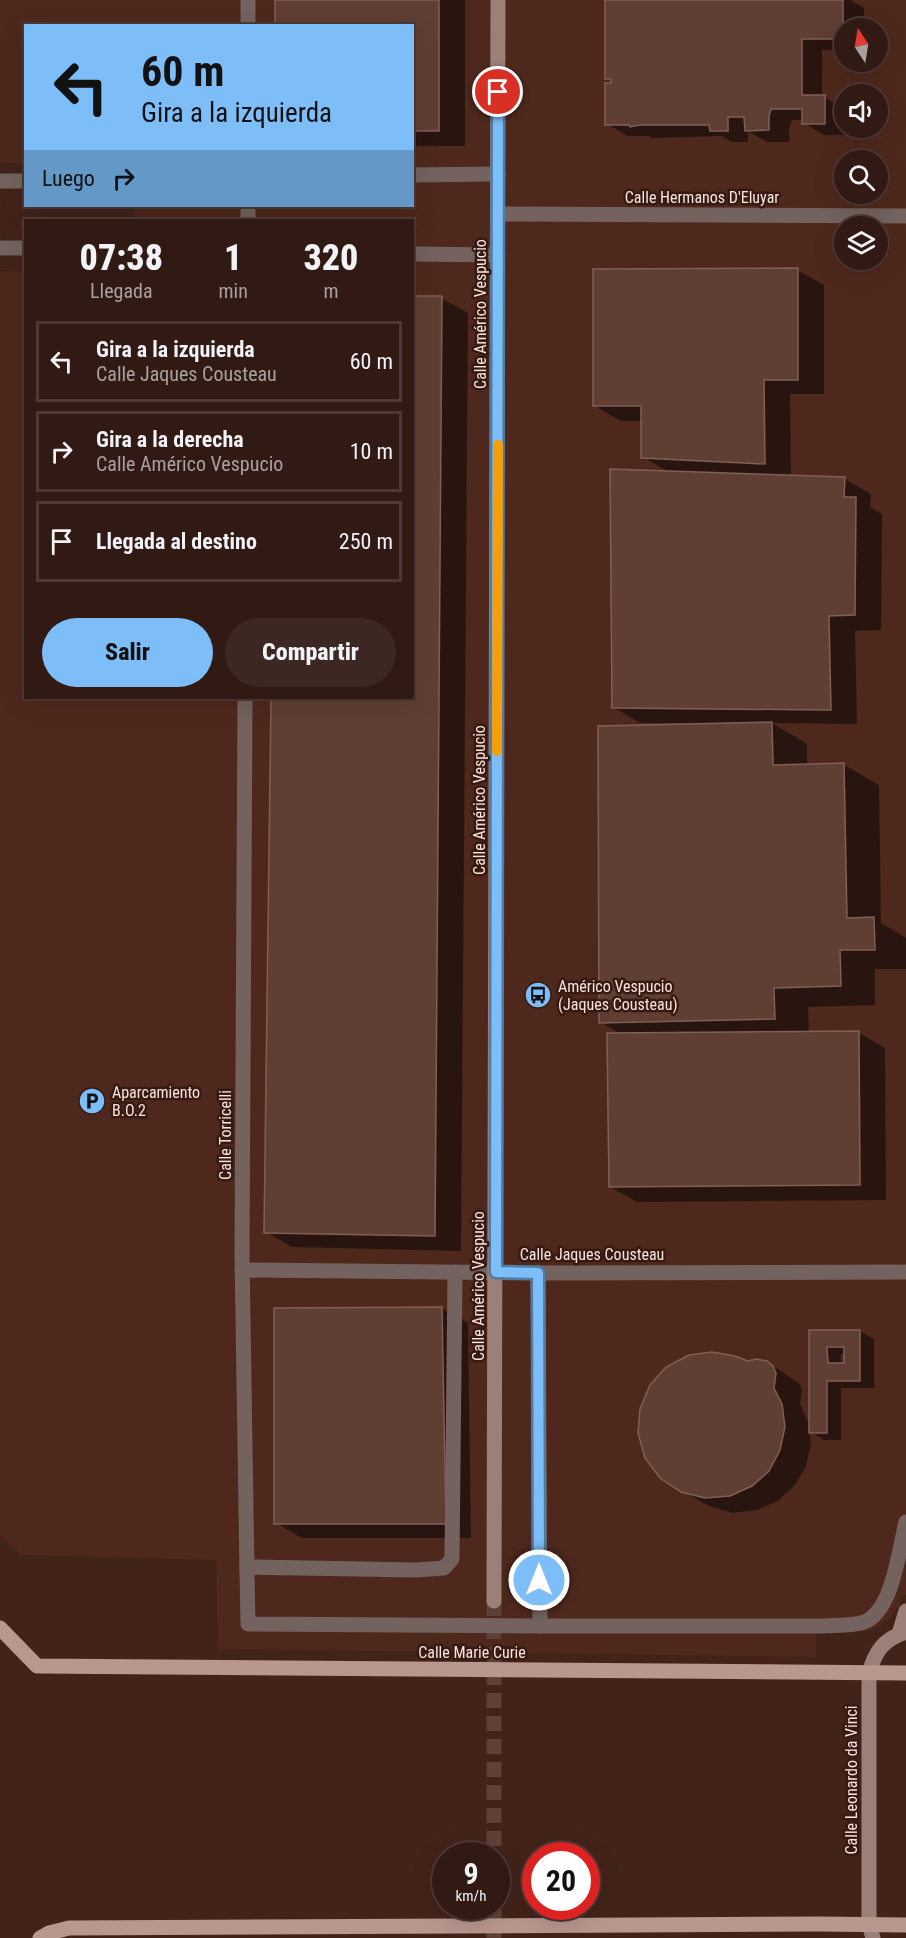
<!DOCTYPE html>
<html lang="es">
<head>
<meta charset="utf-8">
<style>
	body { margin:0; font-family:"Roboto Condensed",sans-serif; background:#3d2722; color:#f1f3f6; height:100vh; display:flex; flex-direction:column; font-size:22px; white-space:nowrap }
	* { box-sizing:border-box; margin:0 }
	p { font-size:20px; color:#a8a1a0 }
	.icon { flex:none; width:33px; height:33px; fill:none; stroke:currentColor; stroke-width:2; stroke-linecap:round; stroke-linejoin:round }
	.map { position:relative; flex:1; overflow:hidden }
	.details { position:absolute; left:24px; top:219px; width:390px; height:480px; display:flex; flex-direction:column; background:#321a14; border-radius:0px; box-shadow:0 6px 24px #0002,0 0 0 2px #4d3834 }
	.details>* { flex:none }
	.top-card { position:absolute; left:24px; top:24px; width:390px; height:183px; border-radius:0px; box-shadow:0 6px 24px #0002,0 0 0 2px #4d3834; background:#7dbef9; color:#111; overflow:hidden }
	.needle { width:39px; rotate:348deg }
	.controls { position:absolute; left:834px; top:18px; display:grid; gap:12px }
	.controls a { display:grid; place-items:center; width:54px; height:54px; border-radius:50%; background:#321a14; box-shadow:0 6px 24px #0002,0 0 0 2px #4d3834; font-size:30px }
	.speed { position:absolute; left:432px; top:1842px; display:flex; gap:12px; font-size:30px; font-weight:700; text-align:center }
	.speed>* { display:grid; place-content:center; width:78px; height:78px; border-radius:50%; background:#321a14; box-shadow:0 6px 24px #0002,0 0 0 2px #4d3834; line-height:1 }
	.speed small { font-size:15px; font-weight:400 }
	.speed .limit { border:9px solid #d22; background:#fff; color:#111 }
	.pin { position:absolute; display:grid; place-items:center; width:51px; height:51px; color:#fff; margin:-26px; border:3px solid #fff; border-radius:50%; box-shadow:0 2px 6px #0007 }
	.me { position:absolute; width:66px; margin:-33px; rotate:0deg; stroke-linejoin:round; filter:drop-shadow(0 0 4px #0008) }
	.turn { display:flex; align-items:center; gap:21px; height:126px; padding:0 18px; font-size:27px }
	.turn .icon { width:78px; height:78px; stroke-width:2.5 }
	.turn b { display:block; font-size:42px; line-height:51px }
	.then { display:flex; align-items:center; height:57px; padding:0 18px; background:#0003; gap:12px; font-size:22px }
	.eta { display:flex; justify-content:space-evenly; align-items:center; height:102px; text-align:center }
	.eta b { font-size:36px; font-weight:800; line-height:42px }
	.button { display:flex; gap:12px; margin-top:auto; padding:12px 18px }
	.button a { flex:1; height:69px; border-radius:36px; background:#7dbef9; color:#111; font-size:24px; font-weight:800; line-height:69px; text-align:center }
	.button a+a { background:#3d2722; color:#f1f3f6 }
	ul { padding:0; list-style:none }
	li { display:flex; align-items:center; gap:18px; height:81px; margin:0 12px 9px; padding:0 6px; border:3px solid #4d3834; border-radius:0px }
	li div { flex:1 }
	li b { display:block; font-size:22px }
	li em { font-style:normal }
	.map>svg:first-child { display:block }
	.built { fill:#4e281d; fill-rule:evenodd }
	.shadow { fill:#0007; fill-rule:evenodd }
	.building { fill:#5f3e34; stroke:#825f55; stroke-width:1.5; fill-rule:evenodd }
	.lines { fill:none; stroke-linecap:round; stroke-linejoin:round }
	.secondary-tunnel { stroke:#5d4037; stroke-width:15; stroke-dasharray:15 8; stroke-linecap:butt }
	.lane { stroke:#73625e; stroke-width:15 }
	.street { stroke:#73625e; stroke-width:15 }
	.secondary { stroke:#9a8079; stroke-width:15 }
	.primary { stroke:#b8978e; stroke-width:15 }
	.route-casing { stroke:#517ca2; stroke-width:15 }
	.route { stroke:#7dbef9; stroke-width:10 }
	.slow { stroke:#f59e0b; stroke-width:10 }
	.labels { text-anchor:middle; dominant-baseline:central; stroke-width:5; stroke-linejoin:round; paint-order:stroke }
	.street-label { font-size:16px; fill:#f9e4de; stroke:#371a11 }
	.poi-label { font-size:16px; fill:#f9e4de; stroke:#371a11; text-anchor:start }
</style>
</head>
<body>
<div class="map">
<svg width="906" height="1938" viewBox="0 0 906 1938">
	<rect width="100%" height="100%" fill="#42231a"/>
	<path class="built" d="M0,0H906V1595H902L899,1606L887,1621L870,1631L816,1633V1657L218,1649L216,1560L21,1555L0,1536V271L25,272L26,698H412V220H135V206H412V26H26L25,163H0ZM844,28H878V62H844ZM844,94H878V128H844ZM844,160H878V194H844ZM844,226H878V260H844Z"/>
	<g class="shadow">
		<path d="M277,0H465V146H412V26Z"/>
		<path d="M607,0H850L864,8V28H844V50H822V96L844,108L846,135H824L804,123V120H792L789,128V142H767L748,131V142H732L722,136L652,138L649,136H628L607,124L612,81L607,78Z"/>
		<path d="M797,270L824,285V394H790L791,477L845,479L871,494L870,507L882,514L881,630L855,631L857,724L772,723L807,744V766L844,765L879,785L881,923L906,938V969H875V1005L808,1007L809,1033H859L885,1048L886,1200L637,1202L610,1187L623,1035L600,1022L687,723H640L613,707L669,472L643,457L642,421H621L595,406Z"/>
		<path d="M441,298L468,313L461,1251L292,1247L266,1232L273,698H412Z"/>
		<path d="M442,1308L468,1323L471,1538H302L276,1523Z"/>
		<path d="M811,1331H860L874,1339V1388H841V1440H824L809,1431L811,1443L806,1466L795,1485L778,1501L757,1510L733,1513L709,1506L682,1491L748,1363L767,1362L799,1383L802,1389L800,1404L810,1426ZM841,1354H845V1365H841Z"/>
	</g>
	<g class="building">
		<path d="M275,0H439V131H412V26H275Z"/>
		<path d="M605,0H843V39H802V95H825V124H802V109H771L769,116V130L745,131L744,117H728V131H710L709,125H640L630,127L629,125H605V83H611V79H605Z"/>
		<path d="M798,268V380H764L765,464L641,458V406H593V269Z"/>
		<path d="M412,296H442L435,1236L264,1233L271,698H412Z"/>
		<path d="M610,469L845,477L844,497H856L855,615L829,616L831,710L612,708Z"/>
		<path d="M772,722L773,765L844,763L847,918L874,917L875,950H840L841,986L774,988L775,1019L599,1023L598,726Z"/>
		<path d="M859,1031L860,1185L609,1187L607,1033Z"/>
		<path d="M442,1307L446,1524H274V1308Z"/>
		<path d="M809,1330H860V1381H827V1433H809ZM827,1347H844V1363H828Z"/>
		<path d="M712,1352L735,1356L748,1361L756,1359L767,1361L773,1366L776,1373L774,1388L782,1404L785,1427L780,1450L769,1471L752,1486L730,1496L705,1498L681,1492L660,1478L645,1458L638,1433L640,1409L650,1385L666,1367L689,1355Z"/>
	</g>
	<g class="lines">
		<g class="secondary-tunnel">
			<path d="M494,1601V1856"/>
			<path d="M494,1906V1938"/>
		</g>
		<g class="lane">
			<path d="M538,1273L540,1626"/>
			<path d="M247,1567L416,1570L444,1568L452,1559L455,1272"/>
			<path d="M247,1572L248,1624L540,1626H822C833,1625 854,1626 864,1622C893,1611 899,1549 906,1522"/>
		</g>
		<g class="street">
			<path d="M248,0V26"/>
			<path d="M412,175L498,174"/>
			<path d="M0,181H26"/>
			<path d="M248,206V220"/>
			<path d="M498,214L906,216"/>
			<path d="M0,248H26"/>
			<path d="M412,254L498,255"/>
			<path d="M245,698L242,1255L247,1572"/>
			<path d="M242,1270L538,1273L906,1272"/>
		</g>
		<g class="secondary">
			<path d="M494,1601L498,0"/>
			<path d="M899,1634L906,1611"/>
			<path d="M873,1938L869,1924V1673C875,1652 883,1639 906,1632"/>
		</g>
		<g class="primary">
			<path d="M0,1628L37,1666L906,1673"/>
			<path d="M40,1938L49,1933L69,1928L818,1924L906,1925"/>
		</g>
	</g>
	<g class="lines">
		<defs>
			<path id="route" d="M498,92L496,1272L538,1273L539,1580"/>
		</defs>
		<use href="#route" class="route-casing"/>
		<use href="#route" class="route"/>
		<path class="slow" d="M497,751L498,445"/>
	</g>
	<defs>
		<symbol id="bus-disc" viewBox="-11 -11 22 22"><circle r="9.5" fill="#7dbef9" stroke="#371a11"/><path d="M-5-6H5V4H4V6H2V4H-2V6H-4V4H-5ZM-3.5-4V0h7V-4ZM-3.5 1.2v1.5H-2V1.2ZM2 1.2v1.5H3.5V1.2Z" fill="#111"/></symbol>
		<symbol id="parking-disc" viewBox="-11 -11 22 22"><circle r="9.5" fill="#7dbef9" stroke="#371a11"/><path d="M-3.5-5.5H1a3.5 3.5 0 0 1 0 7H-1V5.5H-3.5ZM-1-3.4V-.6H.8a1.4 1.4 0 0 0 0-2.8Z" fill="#111"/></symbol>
	</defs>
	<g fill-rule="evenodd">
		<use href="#bus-disc" x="523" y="980" width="30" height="30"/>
		<use href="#parking-disc" x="77" y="1086" width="30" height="30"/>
	</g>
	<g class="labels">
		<g class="street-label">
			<text x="702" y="197">Calle Hermanos D'Eluyar</text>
			<text transform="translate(480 314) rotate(-90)">Calle Américo Vespucio</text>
			<text transform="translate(479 800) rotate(-90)">Calle Américo Vespucio</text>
			<text transform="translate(225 1135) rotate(-90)">Calle Torricelli</text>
			<text x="592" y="1254">Calle Jaques Cousteau</text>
			<text transform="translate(478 1286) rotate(-90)">Calle Américo Vespucio</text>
			<text x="472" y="1652">Calle Marie Curie</text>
			<text transform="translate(851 1780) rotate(-90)">Calle Leonardo da Vinci</text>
		</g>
		<g class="poi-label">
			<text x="558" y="986">Américo Vespucio<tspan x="558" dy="18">(Jaques Cousteau)</tspan></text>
			<text x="112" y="1092">Aparcamiento<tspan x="112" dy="18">B.O.2</tspan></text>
		</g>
	</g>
</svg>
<div class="controls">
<a><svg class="needle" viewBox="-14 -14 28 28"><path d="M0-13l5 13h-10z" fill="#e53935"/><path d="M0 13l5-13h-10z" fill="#a8a1a0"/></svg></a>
<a><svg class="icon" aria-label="sound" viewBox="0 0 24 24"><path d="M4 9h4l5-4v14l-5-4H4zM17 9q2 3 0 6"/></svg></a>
<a><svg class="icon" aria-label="search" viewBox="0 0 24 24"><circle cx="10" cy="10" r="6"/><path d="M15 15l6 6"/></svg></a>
<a><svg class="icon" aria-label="layers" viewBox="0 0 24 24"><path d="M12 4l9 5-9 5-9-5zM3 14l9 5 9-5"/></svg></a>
</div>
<div class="speed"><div>9<small>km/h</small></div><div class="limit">20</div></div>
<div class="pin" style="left:498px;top:92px;background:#d93025"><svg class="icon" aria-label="arrive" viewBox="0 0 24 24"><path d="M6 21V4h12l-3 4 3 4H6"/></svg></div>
<svg class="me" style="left:539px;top:1580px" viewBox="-20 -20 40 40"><circle r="17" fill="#7dbef9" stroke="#fff" stroke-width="3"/><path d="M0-11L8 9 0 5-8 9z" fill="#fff"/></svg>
<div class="top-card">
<div class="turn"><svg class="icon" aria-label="left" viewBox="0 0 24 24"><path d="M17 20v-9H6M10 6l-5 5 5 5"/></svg><div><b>60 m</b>Gira a la izquierda</div></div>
<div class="then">Luego<svg class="icon" aria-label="right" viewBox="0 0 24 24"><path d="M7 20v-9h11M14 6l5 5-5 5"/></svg></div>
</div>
<section class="details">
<div class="eta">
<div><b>07:38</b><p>Llegada</p></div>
<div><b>1</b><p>min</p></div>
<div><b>320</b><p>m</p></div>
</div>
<ul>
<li><svg class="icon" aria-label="left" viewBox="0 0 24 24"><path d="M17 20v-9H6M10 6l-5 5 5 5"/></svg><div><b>Gira a la izquierda</b><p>Calle Jaques Cousteau</p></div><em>60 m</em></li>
<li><svg class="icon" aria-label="right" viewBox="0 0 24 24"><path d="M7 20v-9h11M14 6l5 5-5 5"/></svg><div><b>Gira a la derecha</b><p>Calle Américo Vespucio</p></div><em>10 m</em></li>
<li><svg class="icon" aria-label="arrive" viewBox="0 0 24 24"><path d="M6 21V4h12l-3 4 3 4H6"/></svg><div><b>Llegada al destino</b></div><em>250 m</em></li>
</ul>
<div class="button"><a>Salir</a><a>Compartir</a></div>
</section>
</div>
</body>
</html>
